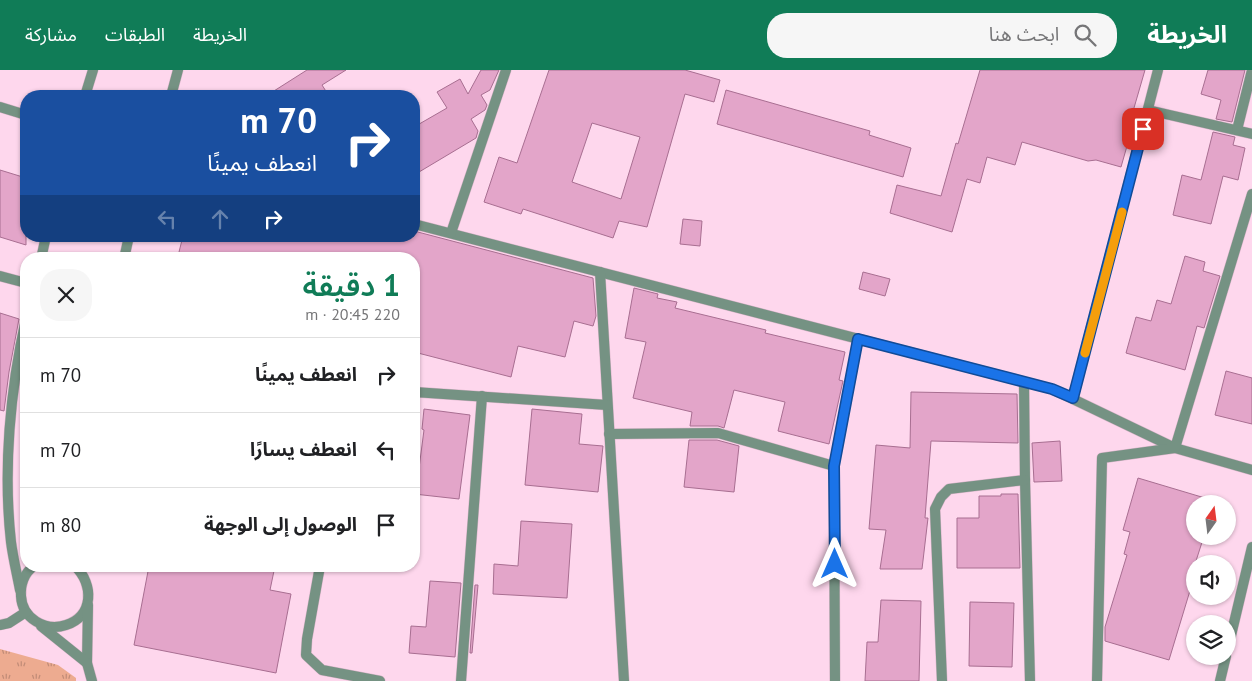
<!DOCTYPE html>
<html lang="ar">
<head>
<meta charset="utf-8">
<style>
	body { margin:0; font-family:"PT Sans","Noto Sans Arabic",sans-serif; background:#f6f6f6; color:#202124; direction:rtl; height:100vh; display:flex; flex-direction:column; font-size:19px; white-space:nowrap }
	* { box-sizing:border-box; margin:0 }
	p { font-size:16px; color:#757577 }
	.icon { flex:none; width:28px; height:28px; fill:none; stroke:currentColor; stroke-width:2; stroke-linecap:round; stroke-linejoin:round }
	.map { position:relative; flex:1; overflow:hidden; direction:ltr }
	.panel { position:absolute; left:20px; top:182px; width:400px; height:320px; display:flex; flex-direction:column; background:#fff; border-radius:20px; box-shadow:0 1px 4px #0004; direction:rtl }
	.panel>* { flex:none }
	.top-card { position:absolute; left:20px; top:20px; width:400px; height:152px; border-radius:20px; box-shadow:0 1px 4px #0004; direction:rtl; background:#1a4fa0; color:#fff; overflow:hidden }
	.needle { width:32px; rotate:14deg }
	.fabs { position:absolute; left:1186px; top:425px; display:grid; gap:10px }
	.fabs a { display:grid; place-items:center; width:50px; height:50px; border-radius:50%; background:#fff; box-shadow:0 1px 4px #0004; font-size:25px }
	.pin { position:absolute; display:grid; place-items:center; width:42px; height:42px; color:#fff; margin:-21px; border-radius:10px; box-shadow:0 2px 8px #0006 }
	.me { position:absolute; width:55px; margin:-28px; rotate:0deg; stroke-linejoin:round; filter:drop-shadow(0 0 4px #0008) }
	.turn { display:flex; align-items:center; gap:18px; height:105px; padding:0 20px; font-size:22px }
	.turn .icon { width:65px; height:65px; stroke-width:2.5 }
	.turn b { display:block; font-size:35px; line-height:42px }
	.lanes { display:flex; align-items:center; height:48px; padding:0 20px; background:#0003; justify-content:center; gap:25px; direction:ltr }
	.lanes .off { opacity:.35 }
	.round { display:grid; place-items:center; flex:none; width:52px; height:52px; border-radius:20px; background:#f6f6f6 }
	.headline { display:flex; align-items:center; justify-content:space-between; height:85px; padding:0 20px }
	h1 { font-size:30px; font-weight:600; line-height:38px; color:#107c57 }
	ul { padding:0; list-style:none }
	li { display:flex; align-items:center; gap:15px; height:75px; padding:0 20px; border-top:1px solid #e0e0e0 }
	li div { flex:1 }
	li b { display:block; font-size:19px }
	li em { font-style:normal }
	header { display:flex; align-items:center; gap:30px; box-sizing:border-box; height:70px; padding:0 25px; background:#107c57; color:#fff }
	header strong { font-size:24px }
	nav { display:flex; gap:28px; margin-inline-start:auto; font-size:18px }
	.search { width:350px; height:45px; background:#f6f6f6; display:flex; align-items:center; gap:12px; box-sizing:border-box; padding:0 18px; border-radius:20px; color:#757577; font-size:19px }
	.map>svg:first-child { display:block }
	.grass { fill:url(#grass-tufts) }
	.building { fill:#e3a5c9; stroke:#a86e91; fill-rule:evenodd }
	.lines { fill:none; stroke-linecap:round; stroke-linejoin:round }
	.street-casing { stroke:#dab6ca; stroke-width:11 }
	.street { stroke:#759283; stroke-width:10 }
	.route-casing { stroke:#114b97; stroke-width:12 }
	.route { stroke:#1a73e8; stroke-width:9 }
	.slow { stroke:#f59e0b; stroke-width:9 }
</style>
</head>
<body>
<header>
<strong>الخريطة</strong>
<div class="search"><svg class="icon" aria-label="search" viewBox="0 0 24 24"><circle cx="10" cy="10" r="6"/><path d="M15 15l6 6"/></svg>ابحث هنا</div>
<nav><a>الخريطة</a><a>الطبقات</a><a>مشاركة</a></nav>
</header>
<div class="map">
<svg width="1252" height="611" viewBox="0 0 1252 611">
	<defs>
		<pattern id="grass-tufts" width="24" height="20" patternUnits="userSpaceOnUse" patternTransform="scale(1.25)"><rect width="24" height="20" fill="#edab90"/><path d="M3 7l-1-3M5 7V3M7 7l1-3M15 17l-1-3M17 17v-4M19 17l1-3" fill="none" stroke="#c28c77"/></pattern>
	</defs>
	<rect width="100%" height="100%" fill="#fed7ed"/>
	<path class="grass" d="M0,579L58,595L76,608V611H0Z"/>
	<g class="building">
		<path d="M307,0H346L322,15L329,26H266Z"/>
		<path d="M481,0H499L490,20L481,25L487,35L485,40L471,49L478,61L476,68L414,105V57L447,38L437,22L460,9L468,24Z"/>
		<path d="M549,0H685L720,10L714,32L685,24L647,157L619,151L613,168L523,139L521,144L484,132L499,87L517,93ZM592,53L640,67L621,129L572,112Z"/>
		<path d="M980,0H1145L1127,62L1129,69L1121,97L1096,90L1088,91L1022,72L1015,95L987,87L980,113L967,109L952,162L890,143L897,115L941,126L956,73L958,74Z"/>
		<path d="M1208,0H1245L1232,52L1216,49L1221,30L1201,24Z"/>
		<path d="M726,20L870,61L869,65L911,78L903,107L717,54Z"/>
		<path d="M1213,62L1235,67L1233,75L1245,78L1238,110L1223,106L1211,154L1173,145L1182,105L1201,110Z"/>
		<path d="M0,100L26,108V175L0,167Z"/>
		<path d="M683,149L702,151L700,176L680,174Z"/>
		<path d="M414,161L593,208L596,246L593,256L574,251L565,287L518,276L511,307L414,282V189H188L178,186L183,166H414Z"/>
		<path d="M1185,186L1205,192L1203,201L1220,206L1204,258L1197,256L1185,300L1126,283L1136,247L1151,251L1157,230L1171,234Z"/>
		<path d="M863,202L890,209L885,226L859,219Z"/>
		<path d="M634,218L658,224L657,228L677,232L675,238L766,260L765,263L845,282L839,310L843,311L829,374L778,361L785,332L734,320L724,358L718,356H690L692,342L633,328L646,272L625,268Z"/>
		<path d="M0,243L19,249L9,302L4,341L0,340Z"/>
		<path d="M1226,301L1252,308V354L1215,345Z"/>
		<path d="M911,322L1017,324L1018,373L931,371L925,448H928L922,499H880L886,460L869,459L876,375L910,378Z"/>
		<path d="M424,339L470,345L459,429L414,424V406H418L424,360L422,359Z"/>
		<path d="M532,339L582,344L579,374L603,376L598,422L525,415Z"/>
		<path d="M689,370H717L739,376L734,422L684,417Z"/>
		<path d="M1060,371L1062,411L1034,412L1032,373Z"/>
		<path d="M1138,408L1215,431L1214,434H1195V466H1204L1195,494L1190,513L1192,514L1169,590L1105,571V557L1127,485L1124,484L1130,462L1123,460Z"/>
		<path d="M1001,424H1018L1020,498H957V448H979V426H1001Z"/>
		<path d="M521,451L572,454L567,528L493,524L494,494L518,496Z"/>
		<path d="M149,496H275L270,520L291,524L276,603L134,575Z"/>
		<path d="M430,511L461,513L455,587L409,583L411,556L426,557Z"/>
		<path d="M475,515H478L472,583H470Z"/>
		<path d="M881,530L921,531L919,611H865L867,572H878Z"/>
		<path d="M970,532L1014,533L1012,597L969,596Z"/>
	</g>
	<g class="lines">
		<defs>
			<g id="street">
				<path d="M85,26L93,0"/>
				<path d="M171,26L178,0"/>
				<path d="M0,37L26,45"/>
				<path d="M1148,40L1252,64"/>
				<path d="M1237,60L1252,0"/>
				<path d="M414,154L1052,319L1175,378L1252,400"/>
				<path d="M451,163L506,0"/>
				<path d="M41,189L46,166"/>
				<path d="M124,189L129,166"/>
				<path d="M600,202L624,611"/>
				<path d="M0,206L26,213"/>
				<path d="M1024,312L1025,410L1030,611"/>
				<path d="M414,322L607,335"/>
				<path d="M1073,328L1158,0"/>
				<path d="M609,364L718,363L834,396"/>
				<path d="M34,496C24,503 20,515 21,526C22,548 45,562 66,555C94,546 94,514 75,496"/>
				<path d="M320,496L307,569L306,585L322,600L380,611"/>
				<path d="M20,520C17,504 13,488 11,472C3,400 10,319 26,249"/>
				<path d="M88,535L87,593L92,611"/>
				<path d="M0,555L9,553L26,542"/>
				<path d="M41,556L87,593"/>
				<path d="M1228,578L1252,477"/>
				<path d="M461,611L482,326"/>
				<path d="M835,611L834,396L858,269"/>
				<path d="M942,611L935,439L941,427L949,419L1025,410"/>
				<path d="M1097,611L1102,388L1175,378L1252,124"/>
				<path d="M1220,611L1226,586"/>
			</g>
		</defs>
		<use href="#street" class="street-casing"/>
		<use href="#street" class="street"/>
	</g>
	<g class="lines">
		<defs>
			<path id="route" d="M835,494L834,396L858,269L1052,319L1073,328L1143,59"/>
		</defs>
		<use href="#route" class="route-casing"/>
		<use href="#route" class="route"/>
		<path class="slow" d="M1085,283L1122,142"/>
	</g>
</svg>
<div class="fabs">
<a><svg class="needle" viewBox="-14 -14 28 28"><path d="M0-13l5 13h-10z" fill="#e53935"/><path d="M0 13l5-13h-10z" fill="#757577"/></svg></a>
<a><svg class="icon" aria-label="sound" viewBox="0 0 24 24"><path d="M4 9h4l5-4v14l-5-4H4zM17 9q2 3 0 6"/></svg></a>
<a><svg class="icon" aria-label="layers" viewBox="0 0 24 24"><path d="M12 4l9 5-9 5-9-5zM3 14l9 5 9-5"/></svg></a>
</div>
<div class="pin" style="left:1143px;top:59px;background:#d93025"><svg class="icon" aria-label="arrive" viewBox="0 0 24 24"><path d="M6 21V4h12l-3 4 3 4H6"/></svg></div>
<svg class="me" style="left:835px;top:494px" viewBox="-20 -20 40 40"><path d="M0-17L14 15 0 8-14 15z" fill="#1a73e8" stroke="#fff" stroke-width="4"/></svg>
<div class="top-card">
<div class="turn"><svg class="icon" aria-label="right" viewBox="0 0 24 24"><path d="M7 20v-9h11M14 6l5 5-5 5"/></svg><div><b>70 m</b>انعطف يمينًا</div></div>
<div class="lanes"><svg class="icon off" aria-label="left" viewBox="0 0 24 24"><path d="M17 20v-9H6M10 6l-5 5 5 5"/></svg><svg class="icon off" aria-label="ahead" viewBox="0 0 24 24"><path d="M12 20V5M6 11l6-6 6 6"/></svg><svg class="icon" aria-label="right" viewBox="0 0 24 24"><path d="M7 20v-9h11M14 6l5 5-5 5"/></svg></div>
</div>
<section class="panel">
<div class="headline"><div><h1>1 دقيقة</h1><p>220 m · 20:45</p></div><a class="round"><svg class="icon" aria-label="close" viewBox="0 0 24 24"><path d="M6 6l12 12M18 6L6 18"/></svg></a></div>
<ul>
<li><svg class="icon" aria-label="right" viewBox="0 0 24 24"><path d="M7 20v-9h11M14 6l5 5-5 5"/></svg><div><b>انعطف يمينًا</b></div><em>70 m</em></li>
<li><svg class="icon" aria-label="left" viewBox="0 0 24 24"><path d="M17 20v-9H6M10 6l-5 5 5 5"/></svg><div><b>انعطف يسارًا</b></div><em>70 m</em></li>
<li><svg class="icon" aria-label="arrive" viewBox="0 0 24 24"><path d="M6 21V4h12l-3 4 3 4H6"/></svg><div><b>الوصول إلى الوجهة</b></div><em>80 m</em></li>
</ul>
</section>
</div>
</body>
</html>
